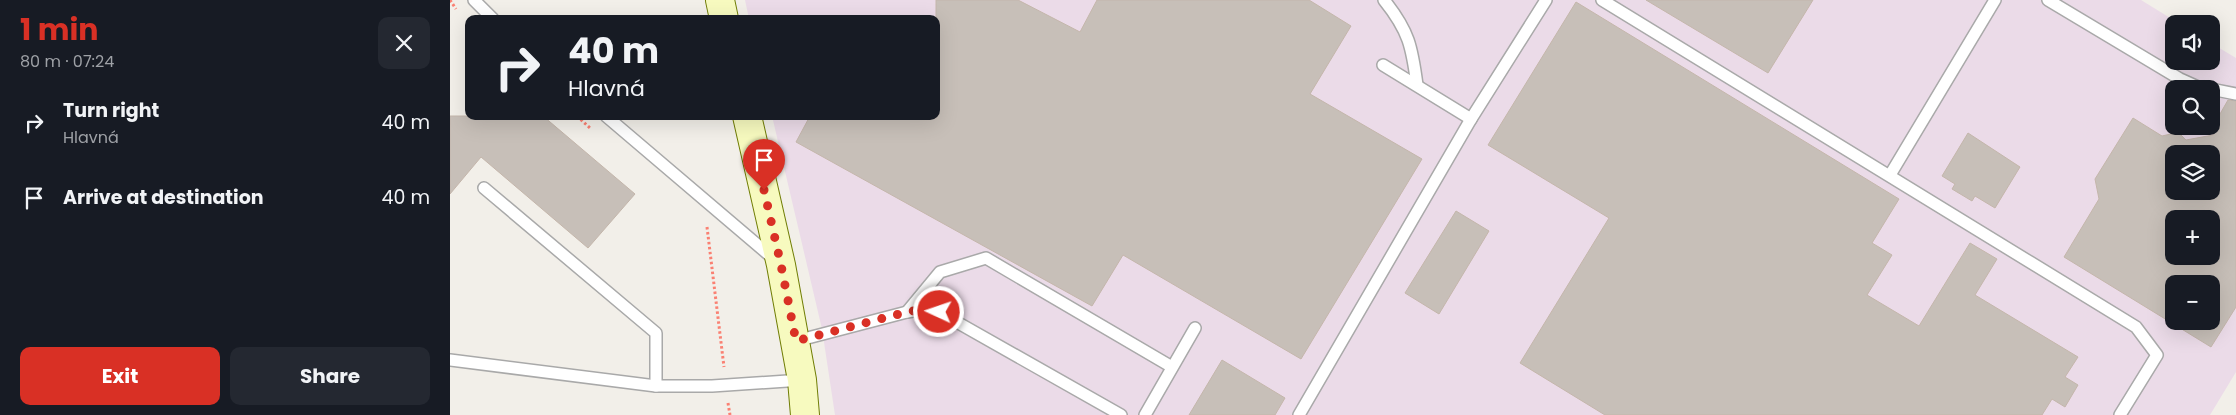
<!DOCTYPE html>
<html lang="en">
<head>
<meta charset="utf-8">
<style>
	body { margin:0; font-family:Poppins,sans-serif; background:#242831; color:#f1f3f6; height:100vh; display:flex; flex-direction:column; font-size:19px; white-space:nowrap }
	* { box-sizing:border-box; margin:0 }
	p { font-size:16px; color:#9ea1a6 }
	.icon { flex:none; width:28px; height:28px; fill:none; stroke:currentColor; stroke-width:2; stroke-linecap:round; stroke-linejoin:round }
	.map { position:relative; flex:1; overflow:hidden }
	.details { display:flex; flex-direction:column; background:#171b24; width:450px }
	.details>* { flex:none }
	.top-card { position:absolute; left:15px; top:15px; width:475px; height:105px; border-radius:10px; box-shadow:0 5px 20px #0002; background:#171b24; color:#f1f3f6; overflow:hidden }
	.controls { position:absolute; left:1715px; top:15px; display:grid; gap:10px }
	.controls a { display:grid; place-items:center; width:55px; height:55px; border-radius:10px; background:#171b24; box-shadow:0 5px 20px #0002; font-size:25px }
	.pin { position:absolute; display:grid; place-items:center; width:42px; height:42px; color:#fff; margin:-51px -21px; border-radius:50% 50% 50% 0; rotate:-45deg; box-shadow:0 0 5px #0007 }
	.pin .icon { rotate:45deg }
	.me { position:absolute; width:55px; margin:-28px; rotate:273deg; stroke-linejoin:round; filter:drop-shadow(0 0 4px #0008) }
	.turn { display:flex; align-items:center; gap:18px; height:105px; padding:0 20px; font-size:22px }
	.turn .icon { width:65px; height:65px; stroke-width:2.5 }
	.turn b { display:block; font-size:35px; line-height:42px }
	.round { display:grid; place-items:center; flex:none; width:52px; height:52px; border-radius:10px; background:#242831 }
	.summary { display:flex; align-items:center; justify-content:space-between; height:85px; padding:0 20px }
	h1 { font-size:30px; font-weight:700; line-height:38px; color:#d93025 }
	.action { display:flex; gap:10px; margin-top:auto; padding:10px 20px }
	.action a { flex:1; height:58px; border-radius:10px; background:#d93025; color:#fff; font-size:20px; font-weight:700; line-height:58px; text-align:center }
	.action a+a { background:#242831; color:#f1f3f6 }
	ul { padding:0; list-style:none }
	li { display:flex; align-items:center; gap:15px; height:75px; padding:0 20px }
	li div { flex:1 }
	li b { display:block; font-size:19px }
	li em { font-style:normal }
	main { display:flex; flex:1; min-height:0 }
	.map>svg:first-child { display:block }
	.industrial { fill:#ebdbe8; fill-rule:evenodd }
	.building { fill:#c7bfb8; stroke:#c4b6ab; fill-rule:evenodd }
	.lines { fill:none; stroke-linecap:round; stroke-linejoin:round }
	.lane-casing { stroke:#a9a9a9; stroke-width:14 }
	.secondary-casing { stroke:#707d05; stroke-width:30 }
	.path { stroke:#fa8072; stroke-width:3; stroke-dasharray:2.5 2.5; stroke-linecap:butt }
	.lane { stroke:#fff; stroke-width:11 }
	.secondary { stroke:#f7fabf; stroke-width:28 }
	.route { stroke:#d93025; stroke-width:9; stroke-dasharray:0 16.2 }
</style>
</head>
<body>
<main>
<section class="details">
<div class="summary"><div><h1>1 min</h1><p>80 m · 07:24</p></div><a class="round"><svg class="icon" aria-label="close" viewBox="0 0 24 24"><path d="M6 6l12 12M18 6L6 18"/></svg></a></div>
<ul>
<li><svg class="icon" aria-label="right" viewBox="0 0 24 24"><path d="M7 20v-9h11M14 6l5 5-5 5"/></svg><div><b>Turn right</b><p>Hlavná</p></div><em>40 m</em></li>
<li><svg class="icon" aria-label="arrive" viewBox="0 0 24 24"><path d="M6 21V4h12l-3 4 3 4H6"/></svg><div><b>Arrive at destination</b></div><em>40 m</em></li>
</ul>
<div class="action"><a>Exit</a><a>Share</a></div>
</section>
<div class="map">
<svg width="1786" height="415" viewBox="0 0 1786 415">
	<rect width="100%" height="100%" fill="#f2efe9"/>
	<path class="industrial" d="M295,0H1691L1730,24H1724V61H1761V43L1786,58V372L1760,415H385L372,329L322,116H486V19H299ZM1724,89H1761V126H1724ZM1724,154H1761V191H1724ZM1724,219H1761V256H1724ZM1724,284H1761V321H1724Z"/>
	<g class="building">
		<path d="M486,0H568L630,32L647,0H859L901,26L860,94L972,159L851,359L673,255L642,306L346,142L360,116H486Z"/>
		<path d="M1196,0H1363L1318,73Z"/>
		<path d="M1126,2L1449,199L1422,243L1442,255L1417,295L1469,326L1520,243L1547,259L1525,295L1628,357L1615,377L1628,385L1615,407L1602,399L1592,415H1155L1070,363L1159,218L1038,145Z"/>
		<path d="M1778,100L1786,101V307L1761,347L1614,257L1649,199L1645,179L1683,118L1712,136L1725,133L1731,135L1736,140L1763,135L1766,121ZM1724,154H1761V191H1724ZM1724,219H1761V256H1724ZM1724,284H1761V321H1724Z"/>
		<path d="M0,116H93L185,194L138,248L31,157L0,194Z"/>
		<path d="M1518,133L1570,167L1545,208L1525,196L1522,201L1502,189L1505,184L1492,176Z"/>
		<path d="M1006,211L1039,231L989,314L955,293Z"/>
		<path d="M772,360L835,398L825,415H739Z"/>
	</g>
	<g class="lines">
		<defs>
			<g id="lane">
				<path d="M24,0L43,19"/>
				<path d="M934,0C959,31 962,47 967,85"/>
				<path d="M1152,0L1686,327L1707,355L1670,415"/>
				<path d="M1598,0L1730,79L1750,88L1759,89"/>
				<path d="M933,65L1021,119"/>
				<path d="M1761,89L1786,94"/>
				<path d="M156,116L324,259"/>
				<path d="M1440,175L1545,0"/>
				<path d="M34,188L206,333V386"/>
				<path d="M457,312L490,272L536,258L722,367"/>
				<path d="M346,341L457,312L474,309L489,312L671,415"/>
				<path d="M0,360L206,386H262L352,380"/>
				<path d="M695,415L745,328"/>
				<path d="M849,415L1021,119L1096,0"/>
			</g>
			<g id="secondary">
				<path d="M270,0L274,19"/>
				<path d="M297,116L331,265L352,380L355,415"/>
			</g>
		</defs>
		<use href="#lane" class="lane-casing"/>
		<use href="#secondary" class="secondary-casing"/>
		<g class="path">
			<path d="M0,0L6,9"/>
			<path d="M127,116L140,128"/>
			<path d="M257,227L274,367"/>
			<path d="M278,403L280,415"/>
		</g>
		<use href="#lane" class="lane"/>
		<use href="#secondary" class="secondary"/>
	</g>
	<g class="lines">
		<path class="route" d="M314,190L331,265L346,341L457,312L474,309L489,312"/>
	</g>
</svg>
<div class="controls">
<a><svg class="icon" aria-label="sound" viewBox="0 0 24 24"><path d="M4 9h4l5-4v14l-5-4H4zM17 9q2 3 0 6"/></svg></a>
<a><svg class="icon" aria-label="search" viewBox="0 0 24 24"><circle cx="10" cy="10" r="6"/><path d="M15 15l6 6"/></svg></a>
<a><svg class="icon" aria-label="layers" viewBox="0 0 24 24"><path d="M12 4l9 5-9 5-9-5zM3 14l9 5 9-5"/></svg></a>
<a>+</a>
<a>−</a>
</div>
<div class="pin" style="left:314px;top:190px;background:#d93025"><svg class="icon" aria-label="arrive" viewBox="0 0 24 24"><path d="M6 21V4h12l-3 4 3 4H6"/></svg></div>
<svg class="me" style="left:489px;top:312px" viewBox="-20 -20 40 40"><circle r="17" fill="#d93025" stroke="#fff" stroke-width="3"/><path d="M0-11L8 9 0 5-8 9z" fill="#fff"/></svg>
<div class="top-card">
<div class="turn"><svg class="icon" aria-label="right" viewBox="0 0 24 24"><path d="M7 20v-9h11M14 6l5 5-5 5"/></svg><div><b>40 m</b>Hlavná</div></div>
</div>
</div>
</main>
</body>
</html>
